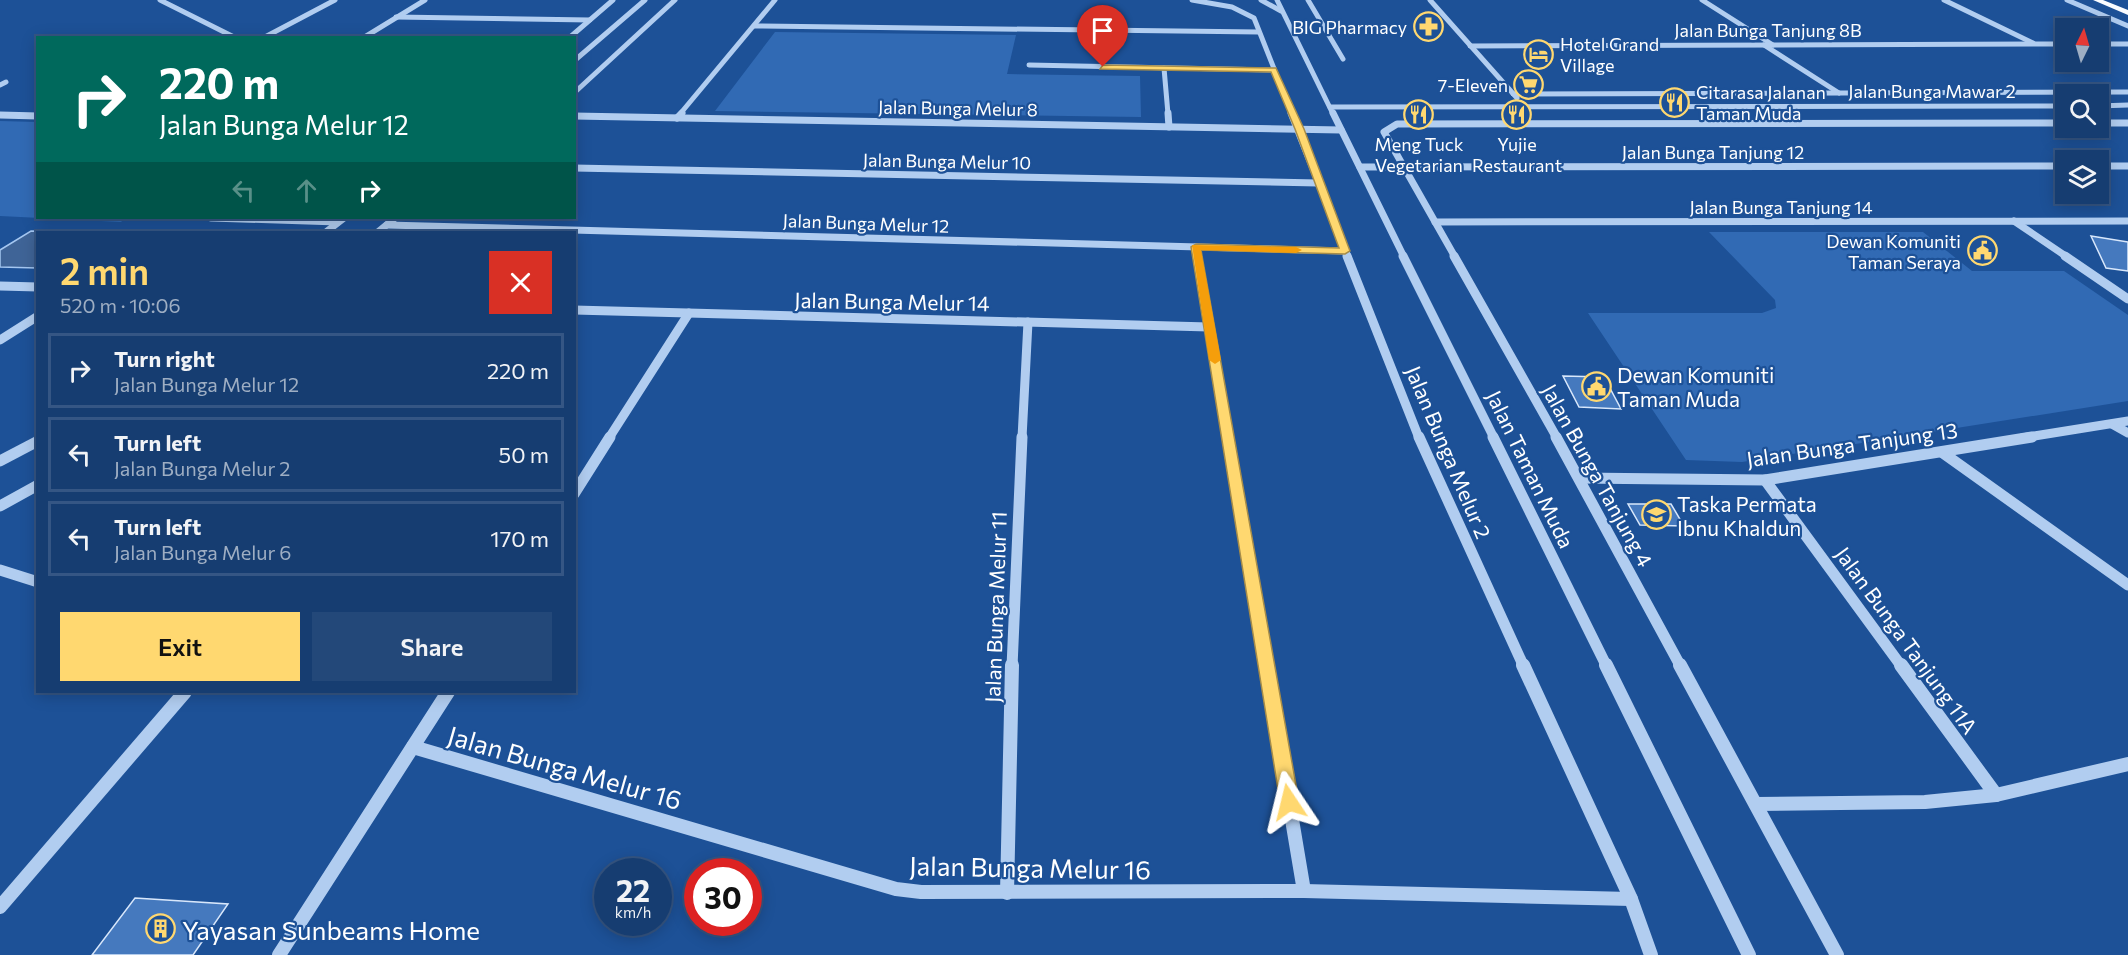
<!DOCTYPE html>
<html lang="en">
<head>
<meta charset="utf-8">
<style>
	body { margin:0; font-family:Commissioner,sans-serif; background:#234879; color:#f1f3f6; height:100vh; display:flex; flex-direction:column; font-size:22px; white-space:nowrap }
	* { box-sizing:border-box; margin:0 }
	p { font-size:20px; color:#9eaec3 }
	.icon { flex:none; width:33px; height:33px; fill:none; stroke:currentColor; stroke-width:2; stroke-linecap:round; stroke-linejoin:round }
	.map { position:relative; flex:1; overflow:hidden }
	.details { position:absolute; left:36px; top:231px; width:540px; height:462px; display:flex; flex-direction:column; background:#163d71; border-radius:0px; box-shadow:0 3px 15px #0003,0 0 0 2px #355684 }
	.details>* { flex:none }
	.hud { position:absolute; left:36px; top:36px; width:540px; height:183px; border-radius:0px; box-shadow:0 3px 15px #0003,0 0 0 2px #355684; background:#00695c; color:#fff; overflow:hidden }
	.needle { width:39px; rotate:5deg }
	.fabs { position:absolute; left:2055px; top:18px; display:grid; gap:12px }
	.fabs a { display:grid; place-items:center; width:54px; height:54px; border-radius:0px; background:#163d71; box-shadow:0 3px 15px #0003,0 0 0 2px #355684; font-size:30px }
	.speed { position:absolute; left:594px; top:858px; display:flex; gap:12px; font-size:30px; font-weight:700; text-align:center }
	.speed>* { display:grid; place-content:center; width:78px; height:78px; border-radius:50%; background:#163d71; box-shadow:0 3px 15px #0003,0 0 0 2px #355684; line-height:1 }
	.speed small { font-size:15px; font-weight:400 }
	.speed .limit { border:9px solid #d22; background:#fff; color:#111 }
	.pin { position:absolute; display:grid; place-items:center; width:51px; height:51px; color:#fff; margin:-62px -26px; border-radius:50% 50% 50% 0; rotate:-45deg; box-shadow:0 0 6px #0007 }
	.pin .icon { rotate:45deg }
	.me { position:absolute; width:66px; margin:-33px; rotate:350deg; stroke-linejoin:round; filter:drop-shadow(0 0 4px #0008) }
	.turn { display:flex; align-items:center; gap:21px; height:126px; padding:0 24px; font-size:27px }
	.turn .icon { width:78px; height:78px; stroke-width:2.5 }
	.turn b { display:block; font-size:42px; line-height:51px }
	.lanes { display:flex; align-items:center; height:57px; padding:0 24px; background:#0003; justify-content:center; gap:30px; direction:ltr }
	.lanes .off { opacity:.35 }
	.round { display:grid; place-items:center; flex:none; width:63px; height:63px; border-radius:0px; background:#234879 }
	.head { display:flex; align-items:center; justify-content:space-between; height:102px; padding:0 24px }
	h1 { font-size:36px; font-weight:600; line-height:45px; color:#ffd870 }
	.action { display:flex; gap:12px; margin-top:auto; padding:12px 24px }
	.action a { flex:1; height:69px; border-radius:0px; background:#ffd870; color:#111; font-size:24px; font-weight:600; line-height:69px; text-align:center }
	.action a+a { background:#234879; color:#f1f3f6 }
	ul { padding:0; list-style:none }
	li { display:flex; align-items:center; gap:18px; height:75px; margin:0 12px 9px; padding:0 12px; border:3px solid #355684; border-radius:0px }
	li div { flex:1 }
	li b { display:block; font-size:22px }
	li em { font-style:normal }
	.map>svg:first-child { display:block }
	.green { fill:#316ab4 }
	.water { fill:#3f6497; stroke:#a5c7f1; stroke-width:1.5 }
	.building { fill:#4579be; stroke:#d8e7fb; stroke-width:1.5 }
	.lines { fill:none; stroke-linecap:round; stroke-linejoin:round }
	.minor-far4 { stroke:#b1cdf0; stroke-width:5 }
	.minor-far3 { stroke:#b1cdf0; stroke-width:7 }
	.minor-far2 { stroke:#b1cdf0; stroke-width:9 }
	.minor-far1 { stroke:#b1cdf0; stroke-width:11 }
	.minor { stroke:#b1cdf0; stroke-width:14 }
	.major { fill:#fafcff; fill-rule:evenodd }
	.route { fill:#ffd870; stroke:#a68c49; stroke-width:1.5 }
	.slow { fill:#f59e0b }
	.labels { text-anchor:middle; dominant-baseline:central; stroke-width:4.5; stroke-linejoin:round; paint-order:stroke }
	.far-poi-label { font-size:18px; fill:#fff; stroke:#1d5197; text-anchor:end }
	.far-street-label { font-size:18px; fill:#fff; stroke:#1d5197 }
	.street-label { font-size:21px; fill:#fff; stroke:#1d5197 }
	.poi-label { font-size:21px; fill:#fff; stroke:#1d5197; text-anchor:start }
	.near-street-label { font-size:26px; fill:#fff; stroke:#1d5197 }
	.near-poi-label { font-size:26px; fill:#fff; stroke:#1d5197; text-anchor:start }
</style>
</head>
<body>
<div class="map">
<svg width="2128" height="955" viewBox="0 0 2128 955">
	<rect width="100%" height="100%" fill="#1d5197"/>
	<g class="green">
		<path d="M775,32L1016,35L1007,74L1140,76L1141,117L715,111Z"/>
		<path d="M0,121L37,122L38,218H125L121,222L0,216Z"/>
		<path d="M1709,232H1923L1972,271H2064L2128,315V401L1742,462L1686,460L1588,313H1762L1776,308L1775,300Z"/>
	</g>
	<path class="water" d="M31,231L86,232H38L37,268L0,267V250Z"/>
	<g class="building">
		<path d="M2091,236L2128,242V271L2106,268Z"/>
		<path d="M1563,376L1604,377L1621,409L1579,407Z"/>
		<path d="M1628,504H1671L1684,526L1640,525Z"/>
		<path d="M135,898L228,904L193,955H92Z"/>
	</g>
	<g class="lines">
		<g class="minor-far4">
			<path d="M160,0L236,38"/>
			<path d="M1192,0L1232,7L1254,18L1292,114"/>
			<path d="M1261,0L1281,11"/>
			<path d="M1277,0L1333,114"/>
			<path d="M1308,0L1343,59"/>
			<path d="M1430,0L1517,98"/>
			<path d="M1702,0L1773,45"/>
			<path d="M1944,0L2033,43"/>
			<path d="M2067,0L2128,26"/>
			<path d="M396,17L590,20"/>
			<path d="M754,26L1259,32"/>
			<path d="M263,38L335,0"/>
			<path d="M363,38L425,0"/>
			<path d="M569,38L613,0"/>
			<path d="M2098,44H2128"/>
			<path d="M1764,45L1839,93"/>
			<path d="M1470,46L2066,44"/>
			<path d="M574,61L645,0"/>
			<path d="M1029,65L1273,70"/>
			<path d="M1164,68L1168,114"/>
			<path d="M0,85L6,82"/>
			<path d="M574,93L675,0"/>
			<path d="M1513,94L2128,92"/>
			<path d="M2098,106L2128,105"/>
			<path d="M1330,107L2066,106"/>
			<path d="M680,114L775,0"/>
		</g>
		<g class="minor-far3">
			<path d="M1168,113L1169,127"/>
			<path d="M1291,113L1348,257"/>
			<path d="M1333,113L1404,257"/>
			<path d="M0,115L38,116"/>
			<path d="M574,116L1341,130"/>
			<path d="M677,118L682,113"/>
			<path d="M2098,123H2128"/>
			<path d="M2098,166H2128"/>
			<path d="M1360,167L2066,166"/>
			<path d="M574,168L1318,183"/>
			<path d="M211,218L338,222"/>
			<path d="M2014,221L2067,257"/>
			<path d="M1435,222L2128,221"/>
			<path d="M387,225L1345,251"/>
			<path d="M326,232L344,218"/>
			<path d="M378,232L395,218"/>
			<path d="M1196,247L1198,257"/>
			<path d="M1455,257L1384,132L1397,124L2066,123"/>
		</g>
		<g class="minor-far2">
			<path d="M1197,256L1228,438"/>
			<path d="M1347,256L1419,438"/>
			<path d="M1403,256L1494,438"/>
			<path d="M1454,256L1557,438"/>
			<path d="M2065,256L2128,299"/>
			<path d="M0,286L38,287"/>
			<path d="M574,310L1209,327"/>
			<path d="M0,340L38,316"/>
			<path d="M2112,424L2128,433"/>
			<path d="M609,438L689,313"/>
			<path d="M1022,438L1028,322"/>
			<path d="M2022,438L2128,421"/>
		</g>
		<g class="minor-far1">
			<path d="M1228,437L1266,667"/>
			<path d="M1419,437L1524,667"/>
			<path d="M1493,437L1607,667"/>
			<path d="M1556,437L1681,667"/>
			<path d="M1943,453L2128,585"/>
			<path d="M0,461L38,441"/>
			<path d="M1579,478L1765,480L2032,437"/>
			<path d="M1765,480L1902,667"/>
			<path d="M574,494L610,437"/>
			<path d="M0,506L38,485"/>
			<path d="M0,570L38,582"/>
			<path d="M1012,667L1022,437"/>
		</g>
		<g class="minor">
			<path d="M1266,665L1304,891"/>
			<path d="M1523,665L1631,899L1651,955"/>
			<path d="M1606,665L1749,955"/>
			<path d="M1680,665L1837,955"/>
			<path d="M1901,665L1996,795"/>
			<path d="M413,747L896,889L921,892L1304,891L1631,899"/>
			<path d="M1756,804L1925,802L1996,795L2128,764"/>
			<path d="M1007,893L1012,665"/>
			<path d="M0,907L185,692"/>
			<path d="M279,955L448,692"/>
		</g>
		<path class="major" d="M2093,0H2103L2128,10V15Z"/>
	</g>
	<path class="route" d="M1103,65L1276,68L1304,129L1350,251L1345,254L1201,250L1299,802L1296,808L1289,810L1283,808L1280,802L1191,247L1196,244L1339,248L1295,129L1271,72L1100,69Z"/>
	<path class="slow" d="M1192,245L1296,247L1302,250L1296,253L1201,250L1221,360L1215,364L1209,360Z"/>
	<defs>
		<symbol id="pharmacy-ring" viewBox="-11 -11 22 22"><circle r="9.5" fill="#1d5197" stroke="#ffd870" stroke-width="1.5"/><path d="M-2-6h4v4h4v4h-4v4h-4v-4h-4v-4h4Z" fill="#ffd870"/></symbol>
		<symbol id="hotel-ring" viewBox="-11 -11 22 22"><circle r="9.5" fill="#1d5197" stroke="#ffd870" stroke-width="1.5"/><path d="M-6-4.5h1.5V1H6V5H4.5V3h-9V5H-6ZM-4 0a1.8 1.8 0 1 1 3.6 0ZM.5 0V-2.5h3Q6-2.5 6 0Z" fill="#ffd870"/></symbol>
		<symbol id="supermarket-ring" viewBox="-11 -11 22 22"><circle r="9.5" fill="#1d5197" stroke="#ffd870" stroke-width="1.5"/><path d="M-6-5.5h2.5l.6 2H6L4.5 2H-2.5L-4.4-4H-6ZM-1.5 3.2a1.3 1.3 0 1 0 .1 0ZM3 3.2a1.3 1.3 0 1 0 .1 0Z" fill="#ffd870"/></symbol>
		<symbol id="restaurant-ring" viewBox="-11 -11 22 22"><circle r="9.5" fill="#1d5197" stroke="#ffd870" stroke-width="1.5"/><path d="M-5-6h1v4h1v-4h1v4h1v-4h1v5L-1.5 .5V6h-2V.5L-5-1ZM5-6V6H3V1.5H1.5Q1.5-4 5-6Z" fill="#ffd870"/></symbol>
		<symbol id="civic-ring" viewBox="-11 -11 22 22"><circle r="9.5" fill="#1d5197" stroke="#ffd870" stroke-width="1.5"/><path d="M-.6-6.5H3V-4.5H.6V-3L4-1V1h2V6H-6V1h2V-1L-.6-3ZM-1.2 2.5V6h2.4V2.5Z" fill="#ffd870"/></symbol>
		<symbol id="school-ring" viewBox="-11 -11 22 22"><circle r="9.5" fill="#1d5197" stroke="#ffd870" stroke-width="1.5"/><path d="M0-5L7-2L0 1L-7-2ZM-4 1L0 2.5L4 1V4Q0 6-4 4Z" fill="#ffd870"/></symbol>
		<symbol id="building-ring" viewBox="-11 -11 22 22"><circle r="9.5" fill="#1d5197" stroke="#ffd870" stroke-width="1.5"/><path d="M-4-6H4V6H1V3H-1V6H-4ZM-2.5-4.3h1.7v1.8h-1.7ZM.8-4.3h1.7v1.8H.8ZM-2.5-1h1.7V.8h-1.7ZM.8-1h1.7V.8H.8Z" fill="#ffd870"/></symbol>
	</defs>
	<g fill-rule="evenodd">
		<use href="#pharmacy-ring" x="1412" y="10" width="33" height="33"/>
		<use href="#hotel-ring" x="1522" y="38" width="33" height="33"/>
		<use href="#supermarket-ring" x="1512" y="68" width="33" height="33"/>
		<use href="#restaurant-ring" x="1658" y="86" width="33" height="33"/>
		<use href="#restaurant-ring" x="1402" y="98" width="33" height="33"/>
		<use href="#restaurant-ring" x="1500" y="98" width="33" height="33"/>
		<use href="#civic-ring" x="1966" y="234" width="33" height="33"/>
		<use href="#civic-ring" x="1580" y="370" width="33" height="33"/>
		<use href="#school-ring" x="1640" y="498" width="33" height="33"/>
		<use href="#building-ring" x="144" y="912" width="33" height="33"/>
	</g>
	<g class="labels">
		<g class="far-poi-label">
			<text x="1407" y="27">BIG Pharmacy</text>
			<text x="1560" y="44" text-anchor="start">Hotel Grand<tspan x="1560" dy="21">Village</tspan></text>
			<text x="1508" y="85">7-Eleven</text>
			<text x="1696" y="92" text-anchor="start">Citarasa Jalanan<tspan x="1696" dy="21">Taman Muda</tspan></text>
			<text x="1419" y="144" text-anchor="middle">Meng Tuck<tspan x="1419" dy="21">Vegetarian</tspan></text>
			<text x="1517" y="144" text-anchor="middle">Yujie<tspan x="1517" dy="21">Restaurant</tspan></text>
			<text x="1961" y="241">Dewan Komuniti<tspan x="1961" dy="21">Taman Seraya</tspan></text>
		</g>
		<g class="far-street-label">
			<text x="1768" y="30">Jalan Bunga Tanjung 8B</text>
			<text x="1932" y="91">Jalan Bunga Mawar 2</text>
			<text transform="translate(958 108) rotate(1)">Jalan Bunga Melur 8</text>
			<text x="1713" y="152">Jalan Bunga Tanjung 12</text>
			<text transform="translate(947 161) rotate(1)">Jalan Bunga Melur 10</text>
			<text x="1781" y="207">Jalan Bunga Tanjung 14</text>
			<text transform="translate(866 223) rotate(2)">Jalan Bunga Melur 12</text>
		</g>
		<g class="street-label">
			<text transform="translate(892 301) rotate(1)">Jalan Bunga Melur 14</text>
			<text transform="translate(1852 444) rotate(-8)">Jalan Bunga Tanjung 13</text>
			<text transform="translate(1449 452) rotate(67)">Jalan Bunga Melur 2</text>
			<text transform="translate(1531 469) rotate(64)">Jalan Taman Muda</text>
			<text transform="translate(1598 475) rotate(61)">Jalan Bunga Tanjung 4</text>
			<text transform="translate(995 607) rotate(-88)">Jalan Bunga Melur 11</text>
			<text transform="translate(1907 640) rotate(54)">Jalan Bunga Tanjung 11A</text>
		</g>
		<g class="poi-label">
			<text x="1617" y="374">Dewan Komuniti<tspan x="1617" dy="24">Taman Muda</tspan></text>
			<text x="1677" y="503">Taska Permata<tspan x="1677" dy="24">Ibnu Khaldun</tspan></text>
		</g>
		<g class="near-street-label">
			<text transform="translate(565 767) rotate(16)">Jalan Bunga Melur 16</text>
			<text transform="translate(1030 867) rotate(1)">Jalan Bunga Melur 16</text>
		</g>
		<g class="near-poi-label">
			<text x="182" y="929">Yayasan Sunbeams Home</text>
		</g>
	</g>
</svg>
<div class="fabs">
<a><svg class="needle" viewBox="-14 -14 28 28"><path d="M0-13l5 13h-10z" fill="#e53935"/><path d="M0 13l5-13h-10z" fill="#9eaec3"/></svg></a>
<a><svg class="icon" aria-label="search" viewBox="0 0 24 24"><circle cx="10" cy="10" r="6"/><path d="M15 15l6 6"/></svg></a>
<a><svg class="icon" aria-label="layers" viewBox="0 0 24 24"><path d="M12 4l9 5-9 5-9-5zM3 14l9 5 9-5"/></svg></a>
</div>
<div class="speed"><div>22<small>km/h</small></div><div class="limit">30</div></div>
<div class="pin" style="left:1103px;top:67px;background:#d93025"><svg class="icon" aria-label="arrive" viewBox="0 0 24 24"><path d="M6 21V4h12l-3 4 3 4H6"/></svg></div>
<svg class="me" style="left:1289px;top:802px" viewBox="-20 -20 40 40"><path d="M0-17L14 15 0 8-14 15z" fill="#ffd870" stroke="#fff" stroke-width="4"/></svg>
<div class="hud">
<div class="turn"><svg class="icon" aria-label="right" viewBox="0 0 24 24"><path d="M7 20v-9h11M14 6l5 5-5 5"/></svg><div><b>220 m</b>Jalan Bunga Melur 12</div></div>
<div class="lanes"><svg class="icon off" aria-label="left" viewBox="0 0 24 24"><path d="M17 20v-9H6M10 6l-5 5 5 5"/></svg><svg class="icon off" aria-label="ahead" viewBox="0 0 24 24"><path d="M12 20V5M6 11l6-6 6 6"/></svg><svg class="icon" aria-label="right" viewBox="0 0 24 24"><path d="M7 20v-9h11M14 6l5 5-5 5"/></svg></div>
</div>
<section class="details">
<div class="head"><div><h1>2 min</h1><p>520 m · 10:06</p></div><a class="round" style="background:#d93025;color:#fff"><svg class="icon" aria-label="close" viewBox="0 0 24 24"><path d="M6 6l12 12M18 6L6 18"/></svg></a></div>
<ul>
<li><svg class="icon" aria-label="right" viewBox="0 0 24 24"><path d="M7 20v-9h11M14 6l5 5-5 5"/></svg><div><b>Turn right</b><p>Jalan Bunga Melur 12</p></div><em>220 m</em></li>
<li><svg class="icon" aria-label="left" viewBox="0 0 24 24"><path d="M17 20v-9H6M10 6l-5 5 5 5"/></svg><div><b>Turn left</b><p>Jalan Bunga Melur 2</p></div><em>50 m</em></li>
<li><svg class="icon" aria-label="left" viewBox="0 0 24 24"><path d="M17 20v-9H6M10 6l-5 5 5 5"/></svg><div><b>Turn left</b><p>Jalan Bunga Melur 6</p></div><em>170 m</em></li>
</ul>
<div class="action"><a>Exit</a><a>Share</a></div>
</section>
</div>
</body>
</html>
